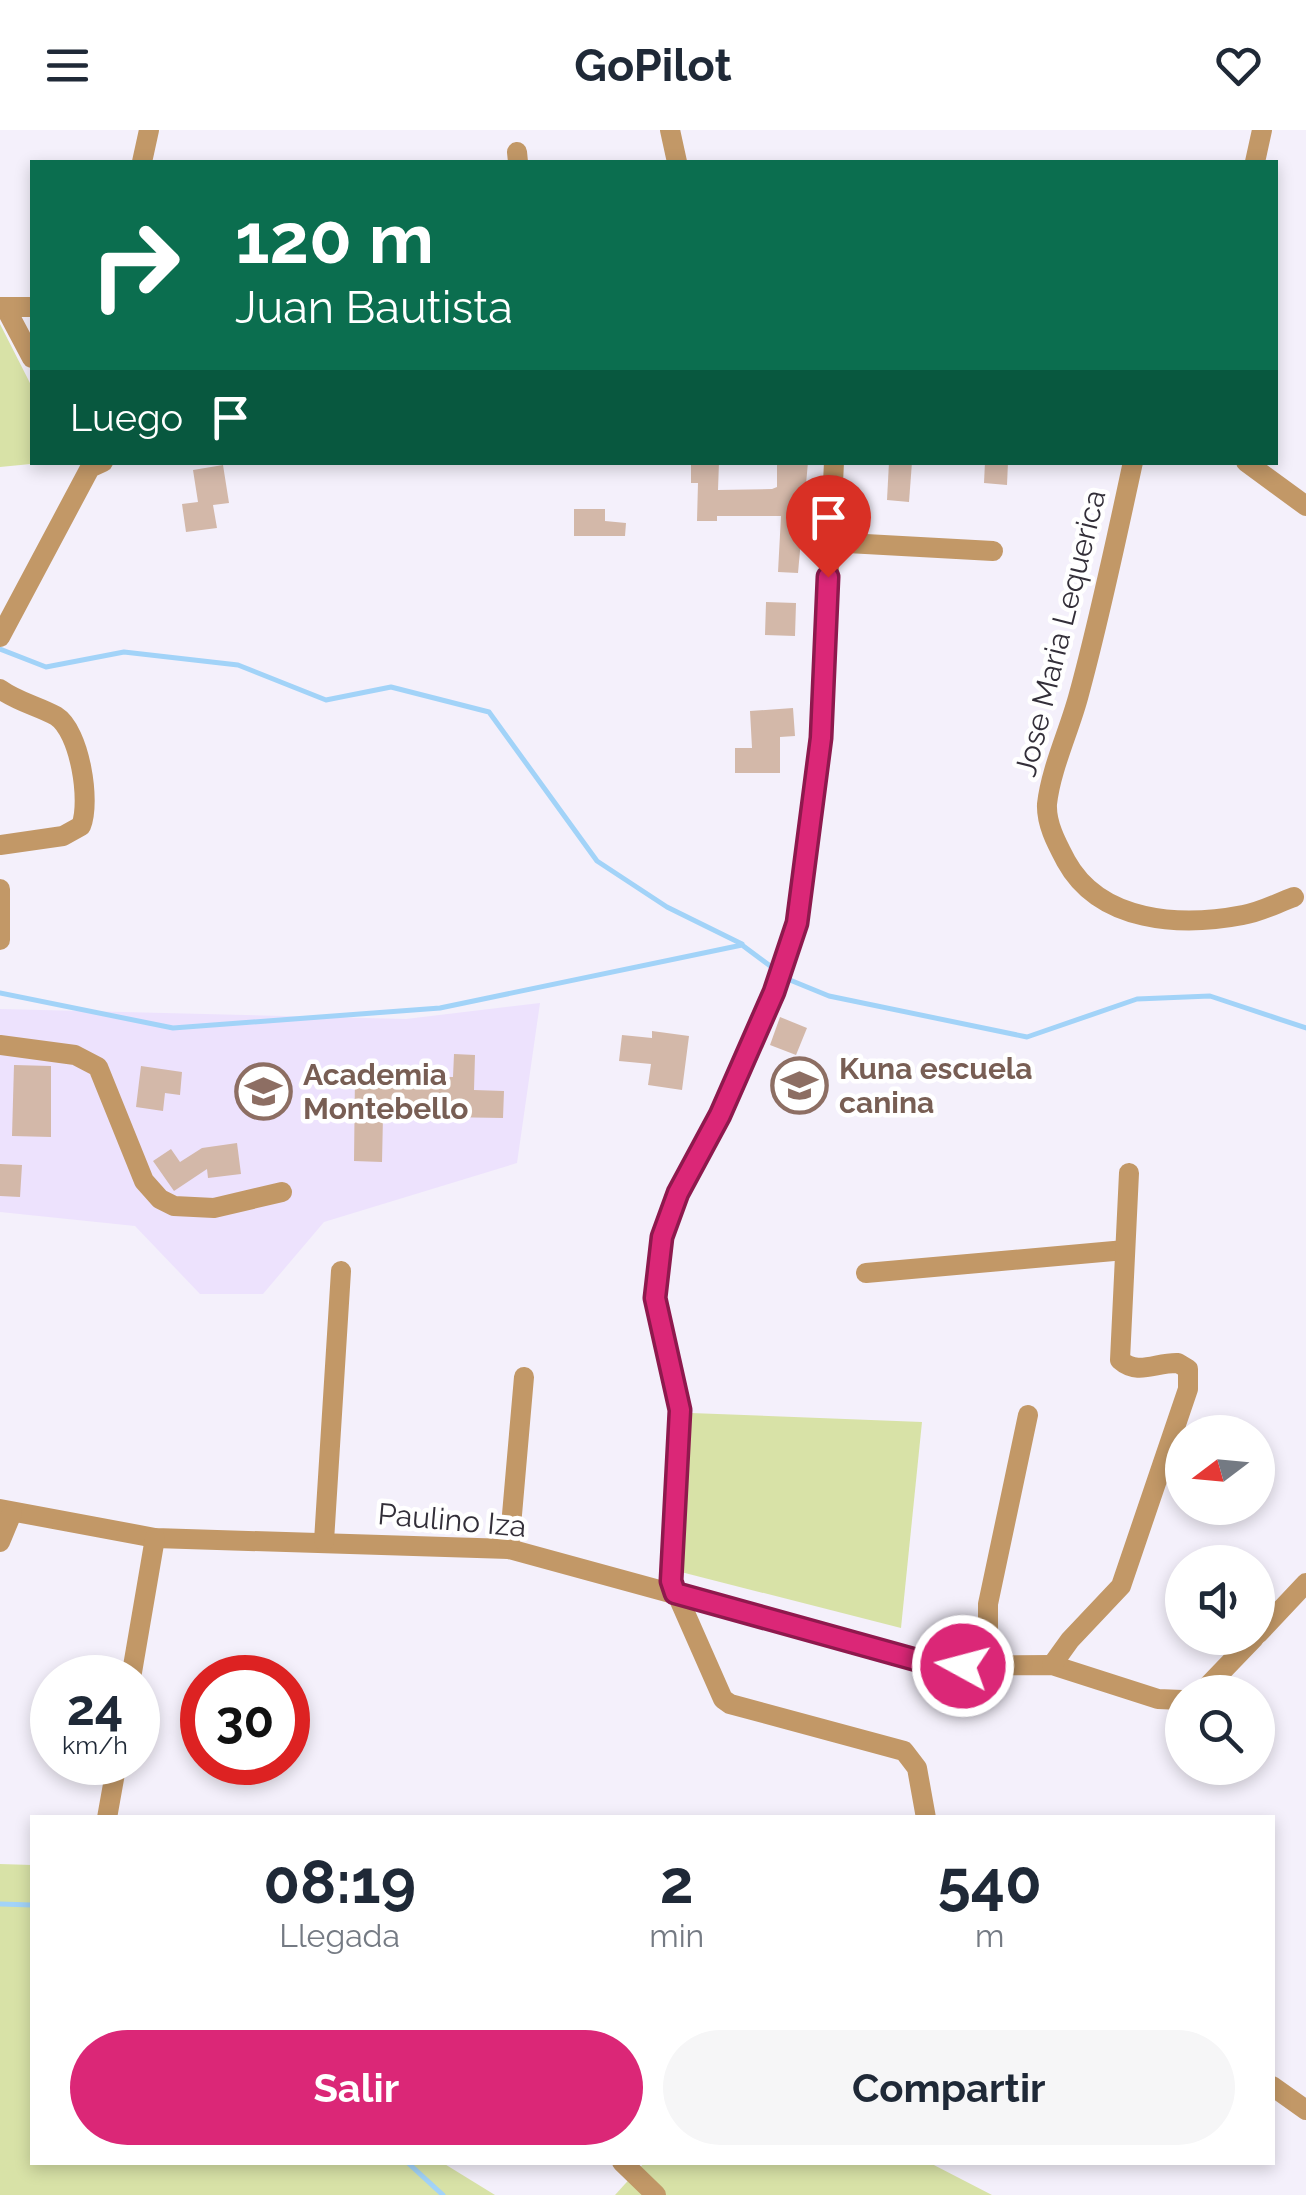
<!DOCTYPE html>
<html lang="es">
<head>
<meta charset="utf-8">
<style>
	body { margin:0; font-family:Raleway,sans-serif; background:#f6f6f7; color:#1f2937; height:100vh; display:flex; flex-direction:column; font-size:38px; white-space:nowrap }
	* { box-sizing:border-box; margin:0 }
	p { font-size:32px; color:#747a83 }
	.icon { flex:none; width:55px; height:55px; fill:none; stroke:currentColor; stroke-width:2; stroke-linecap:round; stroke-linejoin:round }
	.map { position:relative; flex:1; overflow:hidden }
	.panel { position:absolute; left:30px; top:1685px; width:1245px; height:350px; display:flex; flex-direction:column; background:#fff; border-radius:0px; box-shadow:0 5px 15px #0003 }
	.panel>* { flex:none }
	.top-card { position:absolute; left:30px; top:30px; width:1248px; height:305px; border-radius:0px; box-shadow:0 5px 15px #0003; background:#0b6e4f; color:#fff; overflow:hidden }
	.needle { width:65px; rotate:254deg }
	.buttons { position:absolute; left:1165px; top:1285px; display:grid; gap:20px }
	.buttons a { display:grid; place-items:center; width:110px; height:110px; border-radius:50%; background:#fff; box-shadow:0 5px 15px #0003; font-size:50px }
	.speed { position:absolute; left:30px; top:1525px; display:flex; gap:20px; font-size:50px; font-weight:700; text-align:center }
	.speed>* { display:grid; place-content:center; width:130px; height:130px; border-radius:50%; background:#fff; box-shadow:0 5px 15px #0003; line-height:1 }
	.speed small { font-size:25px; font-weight:400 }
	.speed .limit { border:15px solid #d22; background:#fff; color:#111 }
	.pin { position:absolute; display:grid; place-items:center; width:85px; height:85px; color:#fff; margin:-102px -42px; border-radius:50% 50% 50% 0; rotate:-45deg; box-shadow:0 0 10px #0007 }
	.pin .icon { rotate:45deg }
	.me { position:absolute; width:110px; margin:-55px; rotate:277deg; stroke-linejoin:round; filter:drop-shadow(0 0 8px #0008) }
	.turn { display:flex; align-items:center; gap:35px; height:210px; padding:0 40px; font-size:45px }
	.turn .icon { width:130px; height:130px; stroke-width:2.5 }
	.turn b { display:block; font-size:70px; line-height:85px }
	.then { display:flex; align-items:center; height:95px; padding:0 40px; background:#0003; gap:20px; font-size:38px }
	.eta { display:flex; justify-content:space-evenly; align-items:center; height:170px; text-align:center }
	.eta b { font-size:60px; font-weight:700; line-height:70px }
	.button { display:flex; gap:20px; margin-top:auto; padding:20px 40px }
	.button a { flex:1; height:115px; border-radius:60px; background:#db2777; color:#fff; font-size:40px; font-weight:700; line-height:115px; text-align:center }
	.button a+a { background:#f6f6f7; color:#1f2937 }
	header { display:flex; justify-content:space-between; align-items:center; height:130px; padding:0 40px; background:#fff; font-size:45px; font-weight:700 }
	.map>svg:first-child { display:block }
	.built { fill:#ede2fd }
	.green { fill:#d8e2a7 }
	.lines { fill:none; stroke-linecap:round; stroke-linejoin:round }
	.stream { stroke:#a2d3f8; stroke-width:5 }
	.building { fill:#d3b8a9 }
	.minor { stroke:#c29867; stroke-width:20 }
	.route-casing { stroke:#8e194d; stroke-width:25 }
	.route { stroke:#db2777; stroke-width:18 }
	.labels { text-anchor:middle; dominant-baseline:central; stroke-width:9; stroke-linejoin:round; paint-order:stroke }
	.street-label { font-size:30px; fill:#332f39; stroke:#fff }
	.education-label { font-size:30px; font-weight:bold; fill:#785e54; stroke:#fff; text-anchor:start }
</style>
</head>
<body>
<header><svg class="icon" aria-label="menu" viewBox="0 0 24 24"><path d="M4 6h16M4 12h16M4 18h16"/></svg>GoPilot<svg class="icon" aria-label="heart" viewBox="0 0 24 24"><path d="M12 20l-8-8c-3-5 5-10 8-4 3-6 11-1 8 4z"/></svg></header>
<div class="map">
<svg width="1306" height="2065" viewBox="0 0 1306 2065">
	<rect width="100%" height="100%" fill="#f4f0fb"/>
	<path class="built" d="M540,873L517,1033L324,1092L263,1164H200L135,1096L0,1082V879L406,889Z"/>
	<g class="green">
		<path d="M0,194L32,257V332L41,333L0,337Z"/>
		<path d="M691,1283L922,1292L901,1498L681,1442Z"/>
		<path d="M0,1734L32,1735V2032L443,2033L495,2065H0Z"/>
		<path d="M645,2032L930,2033L992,2065H615Z"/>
	</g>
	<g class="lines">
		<g class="stream">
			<path d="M0,519L46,537L124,522L238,535L326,570L391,557L489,582L597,731L667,777L742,814"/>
			<path d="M785,848L829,866L1027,907L1137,869L1210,866L1306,898"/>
			<path d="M0,863L173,898L440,878L742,815L777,841"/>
			<path d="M0,1774L32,1775"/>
			<path d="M407,2032L443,2065"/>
		</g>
	</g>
	<g class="building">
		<path d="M691,332H719L718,360L772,359L777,357V332H808L798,443L778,442L781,386H717V391H697L698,353H691Z"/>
		<path d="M889,332H912L909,372L887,370Z"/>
		<path d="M985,332H1008L1007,355L984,353Z"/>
		<path d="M223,335L229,373L213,375L217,398L186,402L182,374L198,372L193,340Z"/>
		<path d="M574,379H605V391L626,393L625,406H574Z"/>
		<path d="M766,472L796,473L795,506L765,505Z"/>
		<path d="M793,578L795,606L780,607V643H735V618H752L750,581Z"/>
		<path d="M780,887L807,898L796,925L770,915Z"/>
		<path d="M652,901L689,906L682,960L648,955L651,934L619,931L622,905L652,908Z"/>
		<path d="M454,924L475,925L474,960L504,961L503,988L383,986L382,1032L354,1031L355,945L453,947Z"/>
		<path d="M14,935L51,936V1007L12,1006Z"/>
		<path d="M141,936L182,942L180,965L165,963L163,981L136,977Z"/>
		<path d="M237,1013L241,1044L208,1048L207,1039L174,1061L153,1031L171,1019L180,1032L202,1018Z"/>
		<path d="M0,1034L22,1035L20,1067L0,1066Z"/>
	</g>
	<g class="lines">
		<g class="minor">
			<path d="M670,0L677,32"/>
			<path d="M517,22L518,32"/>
			<path d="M142,32L149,0"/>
			<path d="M1255,32L1262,0"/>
			<path d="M0,177H5L32,228"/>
			<path d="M5,177H32"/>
			<path d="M834,332L821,608L797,793L774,862L721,985L678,1063L662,1107L655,1168L679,1280L671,1451L723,1569L730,1574L904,1621L917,1638L926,1688"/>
			<path d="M1133,332C1116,410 1100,487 1079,564C1070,599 1051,638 1047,674C1046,694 1057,714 1066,731C1100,793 1181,797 1243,785C1261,782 1277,773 1294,767"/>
			<path d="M1246,332L1306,376"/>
			<path d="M829,412L993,421"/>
			<path d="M0,507L90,338L103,332"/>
			<path d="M0,559C18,572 38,576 56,586C80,601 91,672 81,696L63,706L0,715"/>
			<path d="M0,759V810"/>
			<path d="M0,915L75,925L98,937L144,1051L160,1069L174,1076L214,1078L282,1062"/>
			<path d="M866,1143L1125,1120"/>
			<path d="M0,1379L155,1408L509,1419L938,1536L1052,1535L1158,1569L1182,1570"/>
			<path d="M324,1411L341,1141"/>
			<path d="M0,1412L12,1383"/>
			<path d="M509,1419L524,1247"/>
			<path d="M1258,1504L1306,1453"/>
			<path d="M1052,1535L1070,1510L1121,1456L1188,1259V1239L1178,1233C1156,1232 1138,1246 1120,1230L1129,1043"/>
			<path d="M988,1536V1474L1028,1285"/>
			<path d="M131,1548L155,1408"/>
			<path d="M1202,1562L1254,1508"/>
			<path d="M107,1688L117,1632"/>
			<path d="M1272,1956L1306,1980"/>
			<path d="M622,2032L656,2065"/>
		</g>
	</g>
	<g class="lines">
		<defs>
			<path id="route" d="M828,447L821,608L797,793L774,862L720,985L678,1063L662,1107L655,1168L680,1280L671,1451L675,1463L938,1536H963"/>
		</defs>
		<use href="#route" class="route-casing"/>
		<use href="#route" class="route"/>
	</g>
	<defs>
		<symbol id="school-ring" viewBox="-11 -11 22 22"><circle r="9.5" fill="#fff" stroke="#8d6e63" stroke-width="1.5"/><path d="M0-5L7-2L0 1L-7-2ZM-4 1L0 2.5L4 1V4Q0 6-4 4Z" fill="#8d6e63"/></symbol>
	</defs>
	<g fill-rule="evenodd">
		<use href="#school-ring" x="768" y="924" width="63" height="63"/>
		<use href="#school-ring" x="232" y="930" width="63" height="63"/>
	</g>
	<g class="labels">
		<g class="street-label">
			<text transform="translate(1060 503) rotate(-76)">Jose Maria Lequerica</text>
			<text transform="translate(452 1390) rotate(5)">Paulino Iza</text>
		</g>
		<g class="education-label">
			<text x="839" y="938">Kuna escuela<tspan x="839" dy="34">canina</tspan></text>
			<text x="303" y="944">Academia<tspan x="303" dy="34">Montebello</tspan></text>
		</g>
	</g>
</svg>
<div class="buttons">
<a><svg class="needle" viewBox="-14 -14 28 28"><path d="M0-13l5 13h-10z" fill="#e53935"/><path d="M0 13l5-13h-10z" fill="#747a83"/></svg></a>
<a><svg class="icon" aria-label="sound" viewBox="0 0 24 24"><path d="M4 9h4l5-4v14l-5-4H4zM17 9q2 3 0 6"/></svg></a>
<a><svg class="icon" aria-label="search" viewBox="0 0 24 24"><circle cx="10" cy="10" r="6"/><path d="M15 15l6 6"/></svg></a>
</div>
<div class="speed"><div>24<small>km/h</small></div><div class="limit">30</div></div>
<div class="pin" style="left:828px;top:447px;background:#d93025"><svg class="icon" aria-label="arrive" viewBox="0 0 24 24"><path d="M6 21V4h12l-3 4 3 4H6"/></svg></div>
<svg class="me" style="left:963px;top:1536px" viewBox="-20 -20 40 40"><circle r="17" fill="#db2777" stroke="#fff" stroke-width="3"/><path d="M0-11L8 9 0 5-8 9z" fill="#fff"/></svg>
<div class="top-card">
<div class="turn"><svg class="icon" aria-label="right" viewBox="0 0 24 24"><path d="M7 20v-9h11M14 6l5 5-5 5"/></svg><div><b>120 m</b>Juan Bautista</div></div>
<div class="then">Luego<svg class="icon" aria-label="arrive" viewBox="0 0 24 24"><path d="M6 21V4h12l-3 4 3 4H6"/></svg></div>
</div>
<section class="panel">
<div class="eta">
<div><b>08:19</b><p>Llegada</p></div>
<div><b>2</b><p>min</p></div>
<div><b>540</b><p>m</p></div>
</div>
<div class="button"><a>Salir</a><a>Compartir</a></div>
</section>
</div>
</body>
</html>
